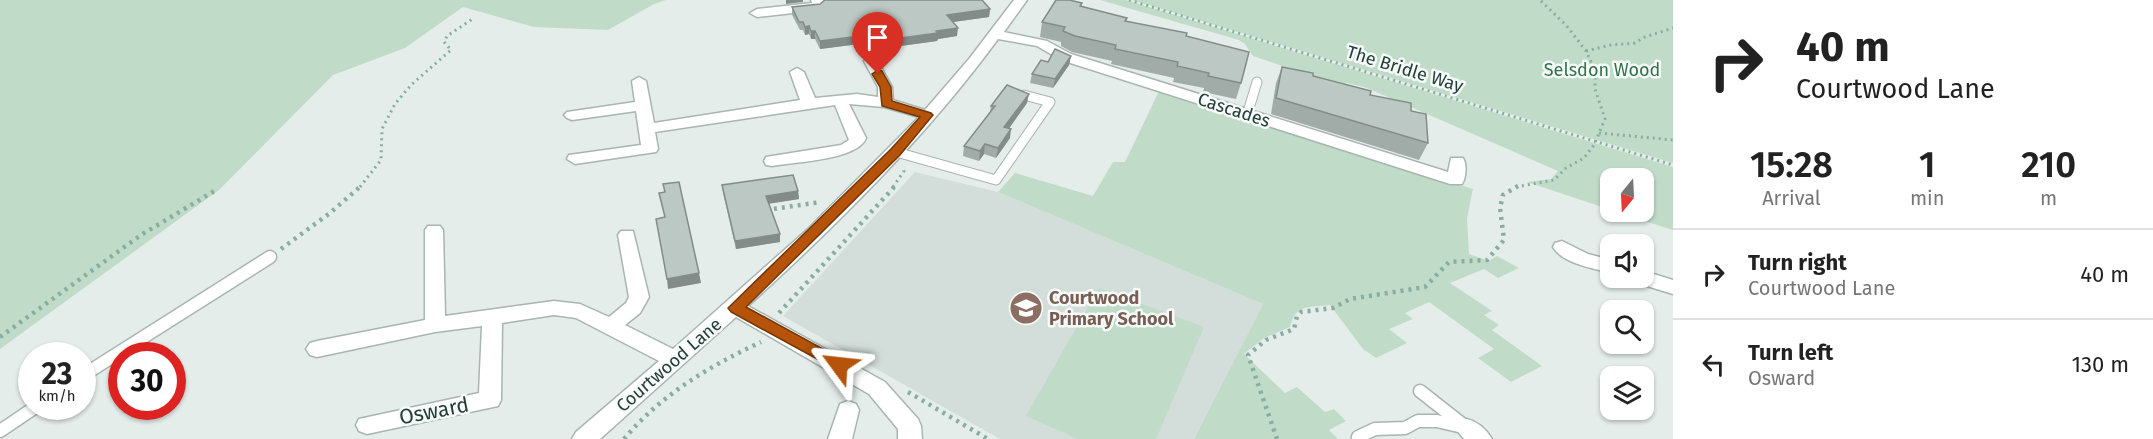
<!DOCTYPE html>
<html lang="en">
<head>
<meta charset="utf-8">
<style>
	body { margin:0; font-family:"Fira Sans",sans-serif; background:#f2f2f2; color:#222; height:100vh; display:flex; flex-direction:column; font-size:22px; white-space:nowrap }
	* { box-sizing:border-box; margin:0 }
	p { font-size:20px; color:#767676 }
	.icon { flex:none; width:33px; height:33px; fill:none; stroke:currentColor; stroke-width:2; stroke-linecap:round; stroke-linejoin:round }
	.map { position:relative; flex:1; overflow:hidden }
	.details { display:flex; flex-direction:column; background:#fff; width:480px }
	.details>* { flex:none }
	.banner { background:#fff; color:#222; overflow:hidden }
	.needle { width:39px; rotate:198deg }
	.buttons { position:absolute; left:1600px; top:168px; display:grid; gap:12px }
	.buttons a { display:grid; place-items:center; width:54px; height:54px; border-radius:12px; background:#fff; box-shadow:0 2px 4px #0004; font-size:30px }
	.speed { position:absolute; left:18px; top:342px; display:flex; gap:12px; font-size:30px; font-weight:700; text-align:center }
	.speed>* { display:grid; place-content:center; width:78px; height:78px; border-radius:50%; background:#fff; box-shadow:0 2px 4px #0004; line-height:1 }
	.speed small { font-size:15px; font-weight:400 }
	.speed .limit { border:9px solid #d22; background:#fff; color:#111 }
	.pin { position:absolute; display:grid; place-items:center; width:51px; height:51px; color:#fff; margin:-62px -26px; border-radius:50% 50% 50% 0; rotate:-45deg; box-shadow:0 0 6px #0007 }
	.pin .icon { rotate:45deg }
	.me { position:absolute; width:66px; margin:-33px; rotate:300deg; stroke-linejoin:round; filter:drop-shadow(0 0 4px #0008) }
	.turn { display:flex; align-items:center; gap:21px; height:126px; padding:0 24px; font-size:27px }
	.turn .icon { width:78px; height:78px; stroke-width:2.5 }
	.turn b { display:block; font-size:42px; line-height:51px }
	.eta { display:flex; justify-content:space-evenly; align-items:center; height:102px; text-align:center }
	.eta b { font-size:36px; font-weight:600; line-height:42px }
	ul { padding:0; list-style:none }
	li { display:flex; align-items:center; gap:18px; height:90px; padding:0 24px; border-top:2px solid #e0e0e0 }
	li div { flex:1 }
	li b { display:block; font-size:22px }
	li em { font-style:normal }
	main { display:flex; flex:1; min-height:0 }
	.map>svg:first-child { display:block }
	.built { fill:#d3ddd9 }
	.green { fill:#c0dcc8 }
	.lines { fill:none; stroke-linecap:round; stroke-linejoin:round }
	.service-far1-casing { stroke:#a8b5b1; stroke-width:11 }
	.service-casing { stroke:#a8b5b1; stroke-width:15 }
	.minor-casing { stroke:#a8b5b1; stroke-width:3 }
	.path-far1 { stroke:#88aea3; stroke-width:3; stroke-dasharray:2 4; stroke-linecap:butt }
	.path { stroke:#88aea3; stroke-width:4.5; stroke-dasharray:3 5; stroke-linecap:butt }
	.service-far1 { stroke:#fff; stroke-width:9 }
	.service { stroke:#fff; stroke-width:12 }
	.minor { fill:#fff; fill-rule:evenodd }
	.wall { fill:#a1aca8 }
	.shaded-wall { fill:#838c88 }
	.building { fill:#bbc8c3; stroke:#838c88; stroke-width:1.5 }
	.route { fill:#b45309; stroke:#753606; stroke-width:1.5 }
	.labels { text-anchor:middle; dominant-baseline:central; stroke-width:5; stroke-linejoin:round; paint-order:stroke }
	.street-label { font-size:18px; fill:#253e38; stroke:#f6faf8 }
	.park-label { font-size:18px; fill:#32724c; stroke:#f6faf8 }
	.education-label { font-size:18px; font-weight:bold; fill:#785e54; stroke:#f6faf8; text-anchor:start }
	.near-street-label { font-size:21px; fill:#253e38; stroke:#f6faf8 }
</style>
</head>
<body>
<main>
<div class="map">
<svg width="1673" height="439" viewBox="0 0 1673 439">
	<rect width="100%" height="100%" fill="#e5edea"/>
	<path class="built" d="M915,172L998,192L1263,304L1194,439H1000L783,316Z"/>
	<g class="green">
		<path d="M0,0H666L654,4L608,30L534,27L463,7L405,48L333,75L219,190L0,349Z"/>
		<path d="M1100,0H1126L1673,167V230L1616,212H1644V178H1611V210L1527,182L1551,179L1558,171L1367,88L1347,83L1341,84L1296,76L1282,66L1253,56L1245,44L1239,40Z"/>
		<path d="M1132,0H1673V163Z"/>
		<path d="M1159,91L1473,189L1467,218L1469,254L1489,261L1497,256L1519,268L1498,278L1484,269L1450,283L1492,311L1484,315L1499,325L1492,330L1542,366L1511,382L1478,358L1494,349L1429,302L1405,313L1413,319L1389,329L1407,343L1376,358L1363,349L1330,305C1309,308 1296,303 1290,327L1264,338L1244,354L1285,393L1297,387L1325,412L1334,409L1346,421L1329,430L1338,439H1194L1263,304L998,192L1015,173L1093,196L1113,162H1125Z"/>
		<path d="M1099,288L1204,327L1156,439H1078L1026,416Z"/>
	</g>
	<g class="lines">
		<defs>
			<g id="service-far1">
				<path d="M1247,115L1257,82"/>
				<path d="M896,152L996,180L1050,102L1024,95"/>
			</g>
			<g id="service">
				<path d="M82,376L270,257"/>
				<path d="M1420,391L1462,424"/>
				<path d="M0,431L37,406"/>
				<path d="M1358,437L1375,429L1405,428L1418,421H1437L1467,428"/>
			</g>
			<g id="minor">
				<path d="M811,0H823L826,6L820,10L757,17L750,13L757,9L812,3Z"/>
				<path d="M1014,0H1027L1004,32L1047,41L1071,54L1448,172L1451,158H1463C1467,164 1466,178 1462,184H1450L1061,60L1037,46L998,39C926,137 838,224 748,306L885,382L918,419L921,426L922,439H898V429L869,394L736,317L600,439H572L576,432L659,361L576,318L554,315L502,323L501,400L498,406L367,434L359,431L356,425L359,419L479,393L482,326L435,332L317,357L310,355L306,349L310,343L317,341L425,320V230L428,226H440L443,230L445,316L554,301L580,304L609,317L626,303L629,297L618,235L621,231H633L649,297L640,313L625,325L673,349L809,228L919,117L884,107L849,104L866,138C858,160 794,162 772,166L766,165L764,161L766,157L841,145L849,140L835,105L655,132L658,149L656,152L575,164L567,159L569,155L641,145L636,111L572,120L567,118L564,115L567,112L635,102L632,81L639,77L646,81L654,123L800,100L790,72L797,68L804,72L815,98L857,94L878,97V87L864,61L871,57L876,58L892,87L893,100L925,110L969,59Z"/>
				<path d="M1562,241L1588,254L1611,260V273C1593,268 1563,264 1553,247L1555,243Z"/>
				<path d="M1644,271L1673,280V294L1637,283L1634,278H1644Z"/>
				<path d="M848,401L856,404L859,410L852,439H828L840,404Z"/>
				<path d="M1467,419C1478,422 1486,429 1492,439H1464L1455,428L1459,421Z"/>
			</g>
		</defs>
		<use href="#service-far1" class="service-far1-casing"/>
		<use href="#service" class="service-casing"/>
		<use href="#minor" class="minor-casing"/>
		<g class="path-far1">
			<path d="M1129,0L1673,165"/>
			<path d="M1586,51L1611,45L1635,43L1645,37L1673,28"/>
			<path d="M1599,133L1673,140"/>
			<path d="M360,187L381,160L382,129L395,104L411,85L451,50L444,42L447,36L474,18"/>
			<path d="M893,187L904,171L902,167"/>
			<path d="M1516,187L1554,180L1566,168L1584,158L1594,145L1605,119L1595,89V70L1586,51L1566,25L1540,0"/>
		</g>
		<g class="path">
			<path d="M766,210L821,202"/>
			<path d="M281,249L330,213L361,186"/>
			<path d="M779,313L895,186"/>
			<path d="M0,337L141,235L216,190"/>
			<path d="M908,392L988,439"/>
			<path d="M624,439C662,394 708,367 761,342"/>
			<path d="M1277,439L1248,355L1266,340L1294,329L1297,316L1301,312L1333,308L1350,299L1425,287L1449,262L1487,260L1504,240L1500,208L1503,195L1518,186"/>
		</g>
		<use href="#service-far1" class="service-far1"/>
		<use href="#service" class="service"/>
		<use href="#minor" class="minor"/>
	</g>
	<g class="wall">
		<path d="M1082,3V6L1126,21L1186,36L1241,83L1236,99L1203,92L1204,88L1173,82L1174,78L1111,64L1112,61L1072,52L1061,46V42L1040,37L1042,22Z"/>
		<path d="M792,7L990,9L989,17L953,22L957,36L938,39L937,41L871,50L867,43L820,49L815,39H811L809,34L805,35L803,30H800L792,15Z"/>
		<path d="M1071,56L1069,65L1053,88L1030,83L1032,74L1048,62Z"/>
		<path d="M1282,67L1370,95L1411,111L1428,143L1419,160L1271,114L1276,83Z"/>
		<path d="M1027,103L1009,128L1010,138L996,158L984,154L979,161L963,156L964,146L990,112L991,106Z"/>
		<path d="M722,185L798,191L799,199L768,204L780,234V242L736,249L723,193Z"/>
	</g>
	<g class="shaded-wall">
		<path d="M786,0H803V2L786,4Z"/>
		<path d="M990,9L989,17L946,23L947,15Z"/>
		<path d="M809,26V34L805,35V27Z"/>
		<path d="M958,28L957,36L938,39L937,41L871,50V42Z"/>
		<rect x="811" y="31" width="4" height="8"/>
		<path d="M868,35L867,43L820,49V41Z"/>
		<path d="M1071,56L1069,65L1053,88L1055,79Z"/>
		<path d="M1029,94L1027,103L1003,137L1004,127Z"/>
		<path d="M1011,129L1010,138L996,158L998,148Z"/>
		<path d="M985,144L984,154L979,161L980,151Z"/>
		<path d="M798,191L799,199L766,204V196Z"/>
		<path d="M780,234V242L736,249L735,241Z"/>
		<path d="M699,273L701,283L668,289L667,279Z"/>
	</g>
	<g class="building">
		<path d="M825,0H982L990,9L947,15L958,28L936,31L938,33L871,42L868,35L820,41L815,31H811L809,26L805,27L803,22H799L792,7L820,4Z"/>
		<path d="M1056,0H1069L1082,3L1080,6L1127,18L1125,21L1187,33L1186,36L1249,52L1241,83L1208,76L1209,73L1177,66L1178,62L1115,49L1116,45L1075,36L1063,31L1065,27L1042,22Z"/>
		<path d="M1055,49L1071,56L1055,79L1032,74L1041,60L1048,62Z"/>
		<path d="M1282,67L1313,73V76L1371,91L1370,95L1411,103V111L1426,114L1428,143L1276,98Z"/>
		<path d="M1007,85L1029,94L1004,127L1011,129L998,148L985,144L980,151L964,146L995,106H991Z"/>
		<path d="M793,175L798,191L766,196L780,234L735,241L722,185Z"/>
		<path d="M679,182L699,273L667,279L656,219L665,217L659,193L665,192L663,184Z"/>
	</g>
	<path class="route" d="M878,70L882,71L891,87L892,101L931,113L933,115L900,155L746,307L845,361L847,365L845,370L839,371L731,312L728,308L891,149L920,117L882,106L880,87L872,74Z"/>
	<defs>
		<symbol id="school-disc" viewBox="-11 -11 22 22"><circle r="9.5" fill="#8d6e63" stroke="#f6faf8"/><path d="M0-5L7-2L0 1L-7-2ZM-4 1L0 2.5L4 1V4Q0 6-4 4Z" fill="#fff"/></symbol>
	</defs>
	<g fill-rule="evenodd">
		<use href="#school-disc" x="1007" y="289" width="38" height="38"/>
	</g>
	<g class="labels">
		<g class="street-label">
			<text transform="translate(1405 69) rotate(17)">The Bridle Way</text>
			<text transform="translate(1234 110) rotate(18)">Cascades</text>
			<text transform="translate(669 365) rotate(-41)">Courtwood Lane</text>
		</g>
		<g class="park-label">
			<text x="1602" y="70">Selsdon Wood</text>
		</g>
		<g class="education-label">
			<text x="1049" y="298">Courtwood<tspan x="1049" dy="21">Primary School</tspan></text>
		</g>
		<g class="near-street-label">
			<text transform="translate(434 411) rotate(-11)">Osward</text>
		</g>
	</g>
</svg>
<div class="buttons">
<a><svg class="needle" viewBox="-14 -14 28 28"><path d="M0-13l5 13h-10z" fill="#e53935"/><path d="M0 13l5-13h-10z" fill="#767676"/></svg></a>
<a><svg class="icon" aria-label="sound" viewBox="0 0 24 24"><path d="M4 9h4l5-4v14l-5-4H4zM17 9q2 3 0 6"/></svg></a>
<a><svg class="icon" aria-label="search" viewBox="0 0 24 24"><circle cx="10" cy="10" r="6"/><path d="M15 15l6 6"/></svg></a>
<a><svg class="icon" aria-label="layers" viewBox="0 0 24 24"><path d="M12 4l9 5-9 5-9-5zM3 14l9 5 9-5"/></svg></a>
</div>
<div class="speed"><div>23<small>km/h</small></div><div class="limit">30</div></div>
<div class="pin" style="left:878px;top:74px;background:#d93025"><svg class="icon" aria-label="arrive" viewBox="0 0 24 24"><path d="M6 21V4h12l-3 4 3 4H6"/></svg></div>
<svg class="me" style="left:839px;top:365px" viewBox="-20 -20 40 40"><path d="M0-17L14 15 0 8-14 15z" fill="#b45309" stroke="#fff" stroke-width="4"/></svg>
</div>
<section class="details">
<div class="banner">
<div class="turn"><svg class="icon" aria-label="right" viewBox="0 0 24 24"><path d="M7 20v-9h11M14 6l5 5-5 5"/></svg><div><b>40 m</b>Courtwood Lane</div></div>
</div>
<div class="eta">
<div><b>15:28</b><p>Arrival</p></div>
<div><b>1</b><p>min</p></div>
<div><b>210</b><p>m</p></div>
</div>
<ul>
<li><svg class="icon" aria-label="right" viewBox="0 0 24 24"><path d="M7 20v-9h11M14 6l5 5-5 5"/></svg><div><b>Turn right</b><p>Courtwood Lane</p></div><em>40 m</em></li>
<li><svg class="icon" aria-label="left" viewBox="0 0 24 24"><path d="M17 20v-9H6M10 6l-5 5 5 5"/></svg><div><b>Turn left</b><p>Osward</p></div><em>130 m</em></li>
</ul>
</section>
</main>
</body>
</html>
